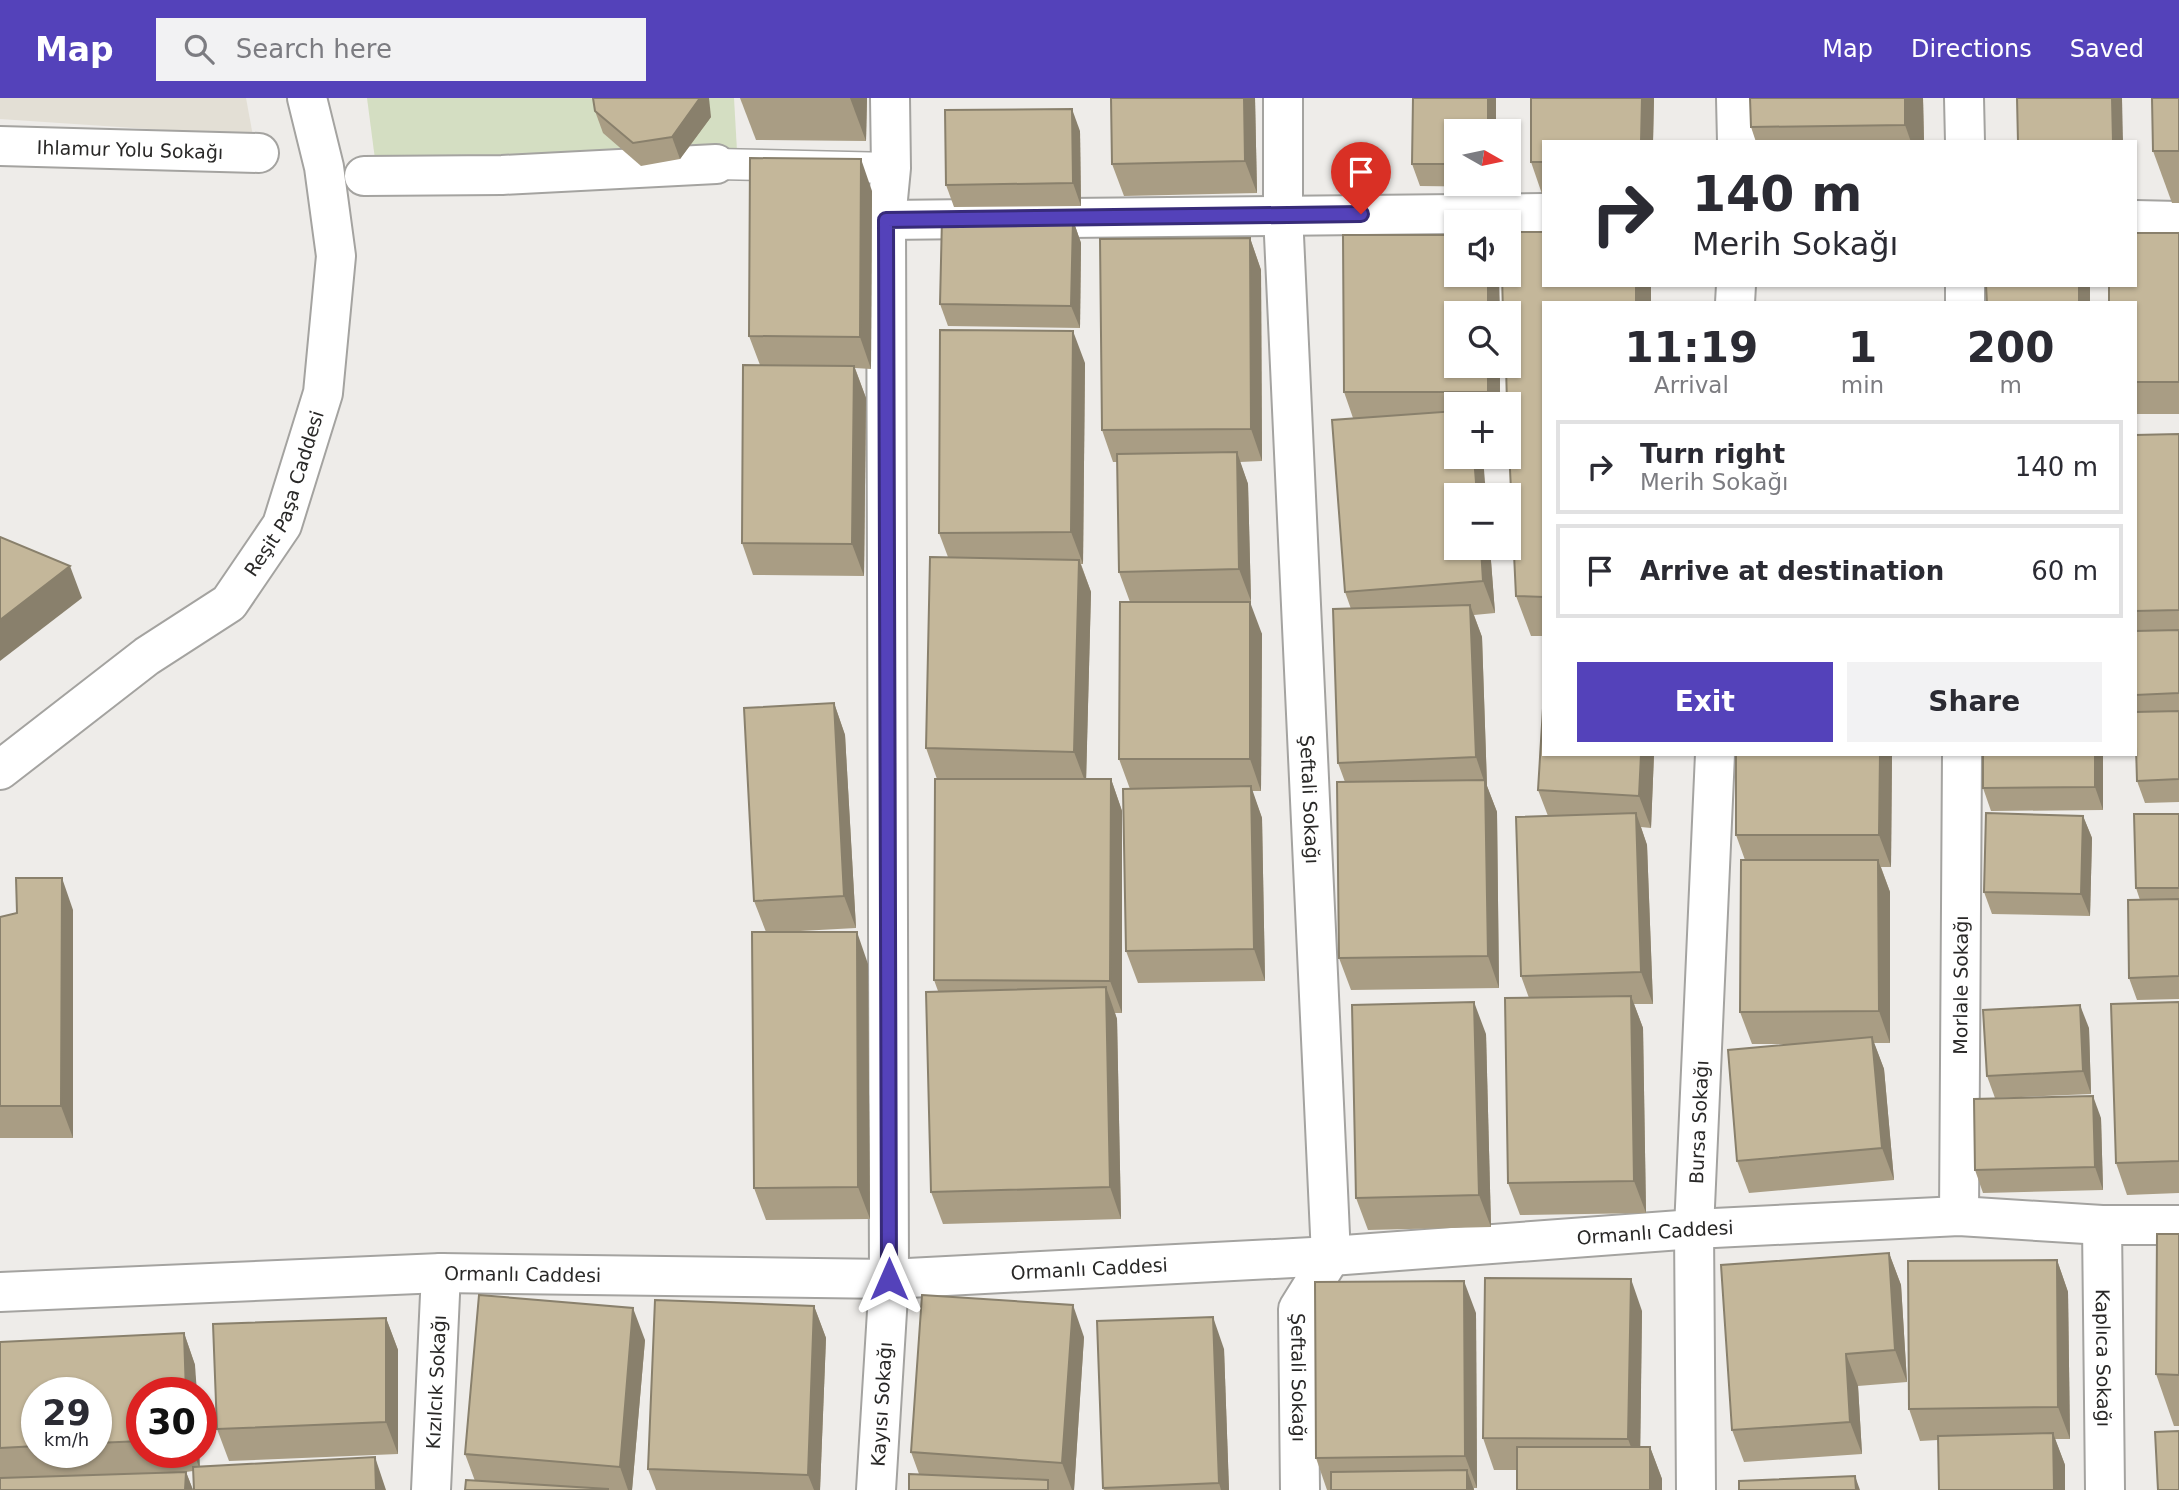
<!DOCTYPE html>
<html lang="en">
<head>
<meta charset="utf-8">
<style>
	body { margin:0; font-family:"DejaVu Sans",sans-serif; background:#f2f2f3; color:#2b2b33; height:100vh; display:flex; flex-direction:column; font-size:26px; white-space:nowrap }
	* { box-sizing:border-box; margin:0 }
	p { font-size:23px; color:#7c7c81 }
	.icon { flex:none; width:38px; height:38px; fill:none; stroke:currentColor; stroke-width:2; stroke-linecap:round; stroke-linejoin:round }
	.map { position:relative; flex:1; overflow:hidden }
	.drawer { position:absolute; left:1542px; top:203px; width:595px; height:455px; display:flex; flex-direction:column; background:#fff; border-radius:0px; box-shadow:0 2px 5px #0004 }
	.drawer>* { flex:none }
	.banner { position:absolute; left:1542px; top:42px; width:595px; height:147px; border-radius:0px; box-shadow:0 2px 5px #0004; background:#fff; color:#2b2b33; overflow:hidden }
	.needle { width:46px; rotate:99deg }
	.tools { position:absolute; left:1444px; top:21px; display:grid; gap:14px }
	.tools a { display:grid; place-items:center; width:77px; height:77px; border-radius:0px; background:#fff; box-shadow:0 2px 5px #0004; font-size:35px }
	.speed { position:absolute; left:21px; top:1279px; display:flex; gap:14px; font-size:35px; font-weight:700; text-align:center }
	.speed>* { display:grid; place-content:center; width:91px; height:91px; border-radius:50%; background:#fff; box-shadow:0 2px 5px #0004; line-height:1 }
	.speed small { font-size:18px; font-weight:400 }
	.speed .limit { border:10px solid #d22; background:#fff; color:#111 }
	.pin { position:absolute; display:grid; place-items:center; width:60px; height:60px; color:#fff; margin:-72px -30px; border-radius:50% 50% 50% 0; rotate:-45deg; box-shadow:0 0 7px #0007 }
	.pin .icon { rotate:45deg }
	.me { position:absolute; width:77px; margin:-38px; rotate:0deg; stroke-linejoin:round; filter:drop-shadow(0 0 5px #0008) }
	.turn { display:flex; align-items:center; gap:24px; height:147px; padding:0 35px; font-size:32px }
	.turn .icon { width:91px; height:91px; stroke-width:2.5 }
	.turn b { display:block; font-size:49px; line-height:60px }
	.eta { display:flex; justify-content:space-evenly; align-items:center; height:119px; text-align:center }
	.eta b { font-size:42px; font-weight:700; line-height:49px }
	.button { display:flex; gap:14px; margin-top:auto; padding:14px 35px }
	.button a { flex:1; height:80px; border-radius:0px; background:#5442ba; color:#fff; font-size:28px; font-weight:700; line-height:80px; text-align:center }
	.button a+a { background:#f2f2f3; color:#2b2b33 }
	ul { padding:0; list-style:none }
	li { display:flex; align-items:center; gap:21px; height:94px; margin:0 14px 10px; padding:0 21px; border:4px solid #e1e1e2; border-radius:0px }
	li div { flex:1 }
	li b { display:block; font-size:26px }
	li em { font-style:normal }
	header { display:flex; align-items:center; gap:42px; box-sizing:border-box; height:98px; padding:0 35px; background:#5442ba; color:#fff }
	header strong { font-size:33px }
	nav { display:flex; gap:38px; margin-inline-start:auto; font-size:24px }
	.search { width:490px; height:63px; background:#f2f2f3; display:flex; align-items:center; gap:18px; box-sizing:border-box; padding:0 24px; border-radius:0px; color:#7c7c81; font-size:26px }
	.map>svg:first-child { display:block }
	.built { fill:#e3dfd5 }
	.green { fill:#d4dec2 }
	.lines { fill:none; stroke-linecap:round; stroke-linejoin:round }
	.lane-casing { stroke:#a4a3a0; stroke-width:33 }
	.street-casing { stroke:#a4a3a0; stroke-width:42 }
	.secondary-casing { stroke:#a4a3a0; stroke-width:42 }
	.primary-casing { stroke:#a4a3a0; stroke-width:42 }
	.lane { stroke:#fff; stroke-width:30 }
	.street { stroke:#fff; stroke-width:38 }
	.secondary { stroke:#fff; stroke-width:38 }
	.primary { stroke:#fff; stroke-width:38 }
	.wall { fill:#a99d84; fill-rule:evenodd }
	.shaded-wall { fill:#89806c }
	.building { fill:#c4b79a; stroke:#89806c; stroke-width:2 }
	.route-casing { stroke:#372b79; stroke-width:18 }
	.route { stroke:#5442ba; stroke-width:12 }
	.labels { text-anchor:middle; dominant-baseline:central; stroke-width:7; stroke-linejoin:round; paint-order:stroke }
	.street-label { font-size:19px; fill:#292827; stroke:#eeece9 }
</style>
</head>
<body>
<header>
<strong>Map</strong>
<div class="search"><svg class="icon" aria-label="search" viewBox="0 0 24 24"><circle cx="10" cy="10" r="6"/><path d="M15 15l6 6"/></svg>Search here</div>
<nav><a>Map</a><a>Directions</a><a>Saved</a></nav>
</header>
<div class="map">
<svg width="2179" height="1392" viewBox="0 0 2179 1392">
	<rect width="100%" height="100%" fill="#eeece9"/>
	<path class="built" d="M0,0H246L253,38L0,21Z"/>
	<path class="green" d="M367,0H734L737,53L376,69Z"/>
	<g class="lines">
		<defs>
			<path id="lane" d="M716,66L891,70"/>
			<g id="street">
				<path id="s1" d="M1283,0V116L1331,1158L1298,1211L1300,1392"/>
				<path d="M1736,0L1737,44"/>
				<path d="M1964,0L1965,44"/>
				<path id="s2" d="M0,48L259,55"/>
				<path d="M364,78L502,77L716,66"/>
				<path d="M886,122L1544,115"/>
				<path d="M2135,122L2179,123"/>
				<path d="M1735,205L1736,187"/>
				<path d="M1965,205V187"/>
				<path id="s3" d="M1959,1118L1962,656"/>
				<path id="s4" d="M2102,1127L2105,1392"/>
				<path id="s5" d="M431,1392L441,1175"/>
				<path id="s6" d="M876,1392L889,1181L886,122L891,70L890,0"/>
				<path id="s7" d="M1696,1392L1694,1131L1715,656"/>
			</g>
			<g id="secondary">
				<path id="s8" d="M0,1194L441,1175L889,1181L1331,1158L1694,1131L1959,1118L2102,1127H2179"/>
			</g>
			<g id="primary">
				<path id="s9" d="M0,672L147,558L229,505L282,427L323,295L336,158L324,69L307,0"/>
			</g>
		</defs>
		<use href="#lane" class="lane-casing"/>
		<use href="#street" class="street-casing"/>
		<use href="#secondary" class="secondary-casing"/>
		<use href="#primary" class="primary-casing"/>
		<use href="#lane" class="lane"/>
		<use href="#street" class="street"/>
		<use href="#secondary" class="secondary"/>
		<use href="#primary" class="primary"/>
	</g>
	<g class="wall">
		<path d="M740,0H867L866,43L756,42Z"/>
		<path d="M1255,0L1257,95L1124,98L1112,66Z"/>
		<path d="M1413,0H1496V33H1456V86H1496V89L1420,88L1412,66Z"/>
		<path d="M1531,0H1654L1653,44H1544V96H1542L1531,64Z"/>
		<path d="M1750,0H1923L1924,44H1756L1751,29Z"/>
		<path d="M2179,0V105H2172L2153,53Z"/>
		<path d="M595,13L711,19L680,61L641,68L603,35Z"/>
		<path d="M1080,33L1081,108L954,109L946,87Z"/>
		<path d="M872,93L871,271L855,270L866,300L864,478L753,477L742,445L760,267L749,238Z"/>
		<path d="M1073,122L1081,145L1080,230L948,228L940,206Z"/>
		<path d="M2179,135V316H2135V205Z"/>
		<path d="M1250,140L1261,172L1262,363L1240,364L1248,386L1251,503L1242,504L1262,536L1261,693H1252L1262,720L1265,883L1138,885L1126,853L1130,691L1119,661L1130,504L1119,474L1117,364H1113L1102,332Z"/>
		<path d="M1544,187H1651V205H1544V538H1531L1516,498Z"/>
		<path d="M1085,265L1083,466H1081L1091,494L1086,681H1111L1122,713V915H1115L1117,921L1121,1121L943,1126L931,1094L938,893L934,882L937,681L926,650L948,459L939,435Z"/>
		<path d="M1500,268V306H1456V450H1490L1495,515L1474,517L1482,539L1487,688L1497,714L1499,890L1351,892L1339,860L1345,684L1338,665L1351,511L1345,494L1353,320L1344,294Z"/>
		<path d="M2179,336V704L2145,705L2137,683L2135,642V337Z"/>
		<path d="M834,605L845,637L856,830L782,834L868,866L870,1121L766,1122L754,1090L766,834L754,803Z"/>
		<path d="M1654,656L1651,730L1641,729L1647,747L1653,906H1634L1643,930L1646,1115L1520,1117L1508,1085L1529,900L1521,878L1548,718L1538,692Z"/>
		<path d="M1892,656L1891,769H1881L1890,794V945H1874L1884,971L1894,1082L1749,1095L1737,1063L1797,946H1752L1740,914L1745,762L1736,737Z"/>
		<path d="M2103,656V712L1991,713L1983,690Z"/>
		<path d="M2179,716V901L2137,902L2129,880L2140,802L2136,790Z"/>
		<path d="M2083,718L2092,740L2090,818L1992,816L1984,794Z"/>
		<path d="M73,812V1040H0V819L17,815Z"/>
		<path d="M2179,904V1095L2127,1097L2116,1065Z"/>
		<path d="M2089,930L2091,996L1995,1000L1987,978Z"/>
		<path d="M1486,936L1491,1129L1368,1132L1356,1100Z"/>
		<path d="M2101,1020L2103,1092L1983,1095L1975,1072Z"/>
		<path d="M2179,1136V1328H2174L2156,1276Z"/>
		<path d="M1889,1155L1901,1187L1907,1284L1858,1288L1862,1356L1744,1364L1732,1332Z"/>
		<path d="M2057,1162L2068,1194L2070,1341H2055L2065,1367L1938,1342L1920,1343L1909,1311Z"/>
		<path d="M814,1208L826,1240L820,1392H656L648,1371Z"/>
		<path d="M1642,1213L1640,1349H1650L1662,1381L1517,1372H1494L1483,1340Z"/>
		<path d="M1476,1215L1477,1390H1474V1392H1327L1316,1360Z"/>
		<path d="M386,1220L398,1252V1356L229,1363L217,1331Z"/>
		<path d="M184,1235L195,1267L142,1295V1354H199L200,1369L193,1373L186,1374L193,1392H0V1244ZM37,1295H96V1354H37Z"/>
		<path d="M1084,1239L1074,1392H909L919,1376L911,1354Z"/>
		<path d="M645,1242L632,1392H465L475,1383L465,1356Z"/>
		<path d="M1224,1251L1229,1392H1104L1103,1390Z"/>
	</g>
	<g class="shaded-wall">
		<path d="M700,0H709L711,19L680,61L672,39Z"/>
		<path d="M850,0H867L866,43Z"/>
		<path d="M1244,0H1255L1257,95L1245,63Z"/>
		<rect x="1488" y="0" width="8" height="33"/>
		<path d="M1642,0H1654L1653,44H1641Z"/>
		<path d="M1905,0H1923L1924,44H1911L1905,27Z"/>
		<path d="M2112,0H2122L2123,44H2113Z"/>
		<path d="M1072,11L1080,33L1081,108L1073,85Z"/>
		<path d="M861,61L872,93L871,271L860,239Z"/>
		<path d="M1073,122L1081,145L1080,230L1071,208Z"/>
		<path d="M1250,140L1261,172L1262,363L1251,331Z"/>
		<path d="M1488,177H1499L1500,215H1488Z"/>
		<rect x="1636" y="187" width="15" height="18"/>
		<rect x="2079" y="187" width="11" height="18"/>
		<path d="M1073,233L1085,265L1083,466L1071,434Z"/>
		<path d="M854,268L866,300L864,478L852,446Z"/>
		<path d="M1488,268H1500V306H1493L1488,294Z"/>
		<path d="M1237,354L1248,386L1251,503L1239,471Z"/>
		<path d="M1474,359H1483L1486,397H1477Z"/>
		<path d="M1481,450H1490L1495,515L1483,483Z"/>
		<path d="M1079,462L1091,494L1086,686L1074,654Z"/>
		<path d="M70,468L82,500L0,563V522Z"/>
		<path d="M1250,504L1262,536L1261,693L1250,661Z"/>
		<path d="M1470,507L1482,539L1487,688L1497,714L1499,890L1488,858L1485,686L1476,659Z"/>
		<path d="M834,605L845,637L856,830L844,798Z"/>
		<path d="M1641,656H1654L1651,730L1639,698Z"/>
		<path d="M1880,656H1892L1891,769L1879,737Z"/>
		<path d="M2095,656H2103V712L2095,689Z"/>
		<path d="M1111,681L1122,713V915L1110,883Z"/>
		<path d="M1251,688L1262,720L1265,883L1254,851Z"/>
		<path d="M1636,715L1647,747L1653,906L1641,874Z"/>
		<path d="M2083,718L2092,740L2090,818L2081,796Z"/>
		<path d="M1878,762L1890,794V945L1879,913Z"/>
		<path d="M62,780L73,812V1040L61,1008Z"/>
		<path d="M857,834L868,866L870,1121L858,1089Z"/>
		<path d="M1106,889L1117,921L1121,1121L1110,1089Z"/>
		<path d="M1631,898L1643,930L1646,1115L1634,1083Z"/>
		<path d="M1474,904L1486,936L1491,1129L1479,1097Z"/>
		<path d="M2080,907L2089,930L2091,996L2083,973Z"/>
		<path d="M1872,939L1884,971L1894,1082L1882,1050Z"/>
		<path d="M2093,998L2101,1020L2103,1092L2095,1069Z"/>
		<path d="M1889,1155L1901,1187L1907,1284L1895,1252Z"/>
		<path d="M2057,1162L2068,1194L2070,1341L2058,1309Z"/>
		<path d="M1631,1181L1642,1213L1640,1373L1628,1341Z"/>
		<path d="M1464,1183L1476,1215L1477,1390L1465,1358Z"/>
		<path d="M1073,1207L1084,1239L1074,1392H1072L1062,1365Z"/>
		<path d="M814,1208L826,1240L820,1392H814L808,1377Z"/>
		<path d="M633,1210L645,1242L632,1392H628L620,1369Z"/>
		<path d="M1213,1219L1224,1251L1229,1392H1221L1219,1385Z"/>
		<path d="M386,1220L398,1252V1356L386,1324Z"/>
		<path d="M184,1235L195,1267L197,1295H186Z"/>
		<path d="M1846,1256L1858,1288L1862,1356L1850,1324Z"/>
		<path d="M2053,1335L2065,1367V1392H2054Z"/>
		<path d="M1650,1349L1662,1381V1392H1650Z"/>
		<path d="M194,1354H199L200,1373Z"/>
		<path d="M375,1359L386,1392H376Z"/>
		<path d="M1467,1372L1474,1392H1467Z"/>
		<path d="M186,1374L193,1392H185Z"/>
		<path d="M1855,1378L1860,1392H1856Z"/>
	</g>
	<g class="building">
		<path d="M593,0H700L672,39L633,45L595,13Z"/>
		<path d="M1111,0H1244L1245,63L1112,66Z"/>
		<path d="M1413,0H1488V33H1456V66H1412Z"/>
		<path d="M1531,0H1642L1641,44H1544V64H1531Z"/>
		<path d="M1750,0H1905V27L1751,29Z"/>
		<path d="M2017,0H2112L2113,44H2018Z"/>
		<path d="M2152,0H2179V53H2153Z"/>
		<path d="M1072,11L1073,85L946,87L945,12Z"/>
		<path d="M750,60L861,61L860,239L749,238Z"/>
		<path d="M942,120L1073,122L1071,208L940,206Z"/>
		<path d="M1508,134H1544V187H1636V205H1544V499L1516,498L1508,329V306H1507L1506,268H1508V215H1503L1502,177H1508Z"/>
		<path d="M2135,135H2179V284H2135V205H2109V187H2135Z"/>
		<path d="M1343,137H1456V177H1488V215H1456V268H1488V294H1344Z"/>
		<path d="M1250,140L1251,331L1102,332L1100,141Z"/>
		<path d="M1986,187H2079V205H1987Z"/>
		<path d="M940,232L1073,233L1071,434L939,435Z"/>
		<path d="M743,267L854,268L852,446L742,445Z"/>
		<path d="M1456,313V359H1474L1477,397H1456V450H1481L1483,483L1345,494L1332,322Z"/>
		<path d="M2179,336V512L2135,513V337Z"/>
		<path d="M1237,354L1239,471L1119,474L1117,356Z"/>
		<path d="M0,439L70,468L0,522Z"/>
		<path d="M930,459L1079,462L1074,654L926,650Z"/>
		<path d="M1120,504H1250V661H1119Z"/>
		<path d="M1470,507L1476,659L1338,665L1333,511Z"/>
		<path d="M2179,532V595L2135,597V533Z"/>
		<path d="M1544,594V656H1641L1639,698L1538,692Z"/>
		<path d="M834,605L844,798L754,803L744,610Z"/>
		<path d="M2179,613V681L2137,683L2135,614Z"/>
		<path d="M1736,656H1880L1879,737H1736Z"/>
		<path d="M1983,656H2095V689L1983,690Z"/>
		<path d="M935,681H1111L1110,883L934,882Z"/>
		<path d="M1485,682L1488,858L1339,860L1337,684Z"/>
		<path d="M1251,688L1254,851L1126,853L1123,691Z"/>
		<path d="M1636,715L1641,874L1521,878L1516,719Z"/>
		<path d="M1986,715L2083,718L2081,796L1984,794Z"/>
		<path d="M2134,716H2179V790H2136Z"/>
		<path d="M1741,762H1878L1879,913L1740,914Z"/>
		<path d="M16,780H62L61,1008H0V819L17,815Z"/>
		<path d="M2179,801V878L2129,880L2128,802Z"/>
		<path d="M752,834H857L858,1089L754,1090Z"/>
		<path d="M1106,889L1110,1089L931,1094L926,894Z"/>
		<path d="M1631,898L1634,1083L1508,1085L1505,900Z"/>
		<path d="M1474,904L1479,1097L1356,1100L1352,907Z"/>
		<path d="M2179,904V1063L2116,1065L2111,906Z"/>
		<path d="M2080,907L2083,973L1987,978L1983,912Z"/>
		<path d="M1872,939L1882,1050L1737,1063L1728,952Z"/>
		<path d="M2093,998L2095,1069L1975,1072L1974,1001Z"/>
		<path d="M2157,1136H2179V1277L2156,1276Z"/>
		<path d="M1889,1155L1895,1252L1846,1256L1850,1324L1732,1332L1721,1167Z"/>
		<path d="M2057,1162L2058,1309L1909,1311L1908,1163Z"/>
		<path d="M1485,1180L1631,1181L1628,1341L1483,1340Z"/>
		<path d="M1464,1183L1465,1358L1316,1360L1315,1184Z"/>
		<path d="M479,1197L633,1210L620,1369L465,1356Z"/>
		<path d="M922,1197L1073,1207L1062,1365L911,1354Z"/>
		<path d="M655,1202L814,1208L808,1377L648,1371Z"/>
		<path d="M1213,1219L1219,1385L1103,1390L1097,1223Z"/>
		<path d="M386,1220V1324L217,1331L213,1226Z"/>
		<path d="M184,1235L186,1295H142V1343L96,1345V1295H37V1348L0,1350V1244Z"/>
		<path d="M2179,1333V1392H2158L2155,1334Z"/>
		<path d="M2053,1335L2054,1392H1939L1938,1338Z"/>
		<rect x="1517" y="1349" width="133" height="43"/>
		<path d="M375,1359L376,1392H194L193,1369Z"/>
		<path d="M1467,1372V1392H1331V1374Z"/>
		<path d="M186,1374L185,1392H0V1380Z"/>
		<path d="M909,1376L1048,1382V1392H909Z"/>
		<path d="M1855,1378L1856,1392H1739V1383Z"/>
		<path d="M466,1382L608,1391V1392H465Z"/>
	</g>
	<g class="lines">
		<defs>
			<path id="route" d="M889,1181L886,122L1361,116"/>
		</defs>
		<use href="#route" class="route-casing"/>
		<use href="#route" class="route"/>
	</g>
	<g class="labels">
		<g class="street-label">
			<text stroke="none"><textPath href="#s2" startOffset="130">Ihlamur Yolu Sokağı</textPath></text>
			<text stroke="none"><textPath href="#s9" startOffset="408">Reşit Paşa Caddesi</textPath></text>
			<text stroke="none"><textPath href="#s1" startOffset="702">Şeftali Sokağı</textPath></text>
			<text stroke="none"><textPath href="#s3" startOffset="231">Morlale Sokağı</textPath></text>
			<text stroke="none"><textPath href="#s7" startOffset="368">Bursa Sokağı</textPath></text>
			<text stroke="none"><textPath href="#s8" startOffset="1657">Ormanlı Caddesi</textPath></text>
			<text stroke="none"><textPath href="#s8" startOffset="1090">Ormanlı Caddesi</textPath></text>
			<text stroke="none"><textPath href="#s8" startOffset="523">Ormanlı Caddesi</textPath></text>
			<text stroke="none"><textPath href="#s4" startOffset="133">Kaplıca Sokağı</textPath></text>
			<text stroke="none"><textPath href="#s1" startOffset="1290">Şeftali Sokağı</textPath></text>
			<text stroke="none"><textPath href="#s5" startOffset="108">Kızılcık Sokağı</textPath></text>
			<text stroke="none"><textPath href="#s6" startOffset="86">Kayısı Sokağı</textPath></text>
		</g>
	</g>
</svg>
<div class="tools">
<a><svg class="needle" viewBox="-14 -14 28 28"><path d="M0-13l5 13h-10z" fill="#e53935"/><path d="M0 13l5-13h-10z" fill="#7c7c81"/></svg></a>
<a><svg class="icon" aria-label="sound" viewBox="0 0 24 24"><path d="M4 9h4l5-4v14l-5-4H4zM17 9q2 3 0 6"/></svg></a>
<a><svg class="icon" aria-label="search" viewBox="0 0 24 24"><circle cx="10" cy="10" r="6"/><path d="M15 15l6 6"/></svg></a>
<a>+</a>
<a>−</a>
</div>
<div class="speed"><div>29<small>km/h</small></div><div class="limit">30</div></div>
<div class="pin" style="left:1361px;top:116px;background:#d93025"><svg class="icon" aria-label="arrive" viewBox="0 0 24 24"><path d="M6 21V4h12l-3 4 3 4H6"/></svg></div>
<svg class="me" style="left:889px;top:1181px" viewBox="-20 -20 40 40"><path d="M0-17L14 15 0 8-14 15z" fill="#5442ba" stroke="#fff" stroke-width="4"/></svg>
<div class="banner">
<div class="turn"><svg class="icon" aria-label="right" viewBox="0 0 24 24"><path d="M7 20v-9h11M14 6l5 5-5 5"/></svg><div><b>140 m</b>Merih Sokağı</div></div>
</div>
<section class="drawer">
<div class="eta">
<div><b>11:19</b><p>Arrival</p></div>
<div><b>1</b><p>min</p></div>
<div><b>200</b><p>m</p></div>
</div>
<ul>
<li><svg class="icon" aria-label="right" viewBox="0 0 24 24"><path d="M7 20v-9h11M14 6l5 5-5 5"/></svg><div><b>Turn right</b><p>Merih Sokağı</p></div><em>140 m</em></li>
<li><svg class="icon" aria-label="arrive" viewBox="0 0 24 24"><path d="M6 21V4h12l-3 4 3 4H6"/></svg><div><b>Arrive at destination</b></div><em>60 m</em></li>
</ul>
<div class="button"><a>Exit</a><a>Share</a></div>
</section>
</div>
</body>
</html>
